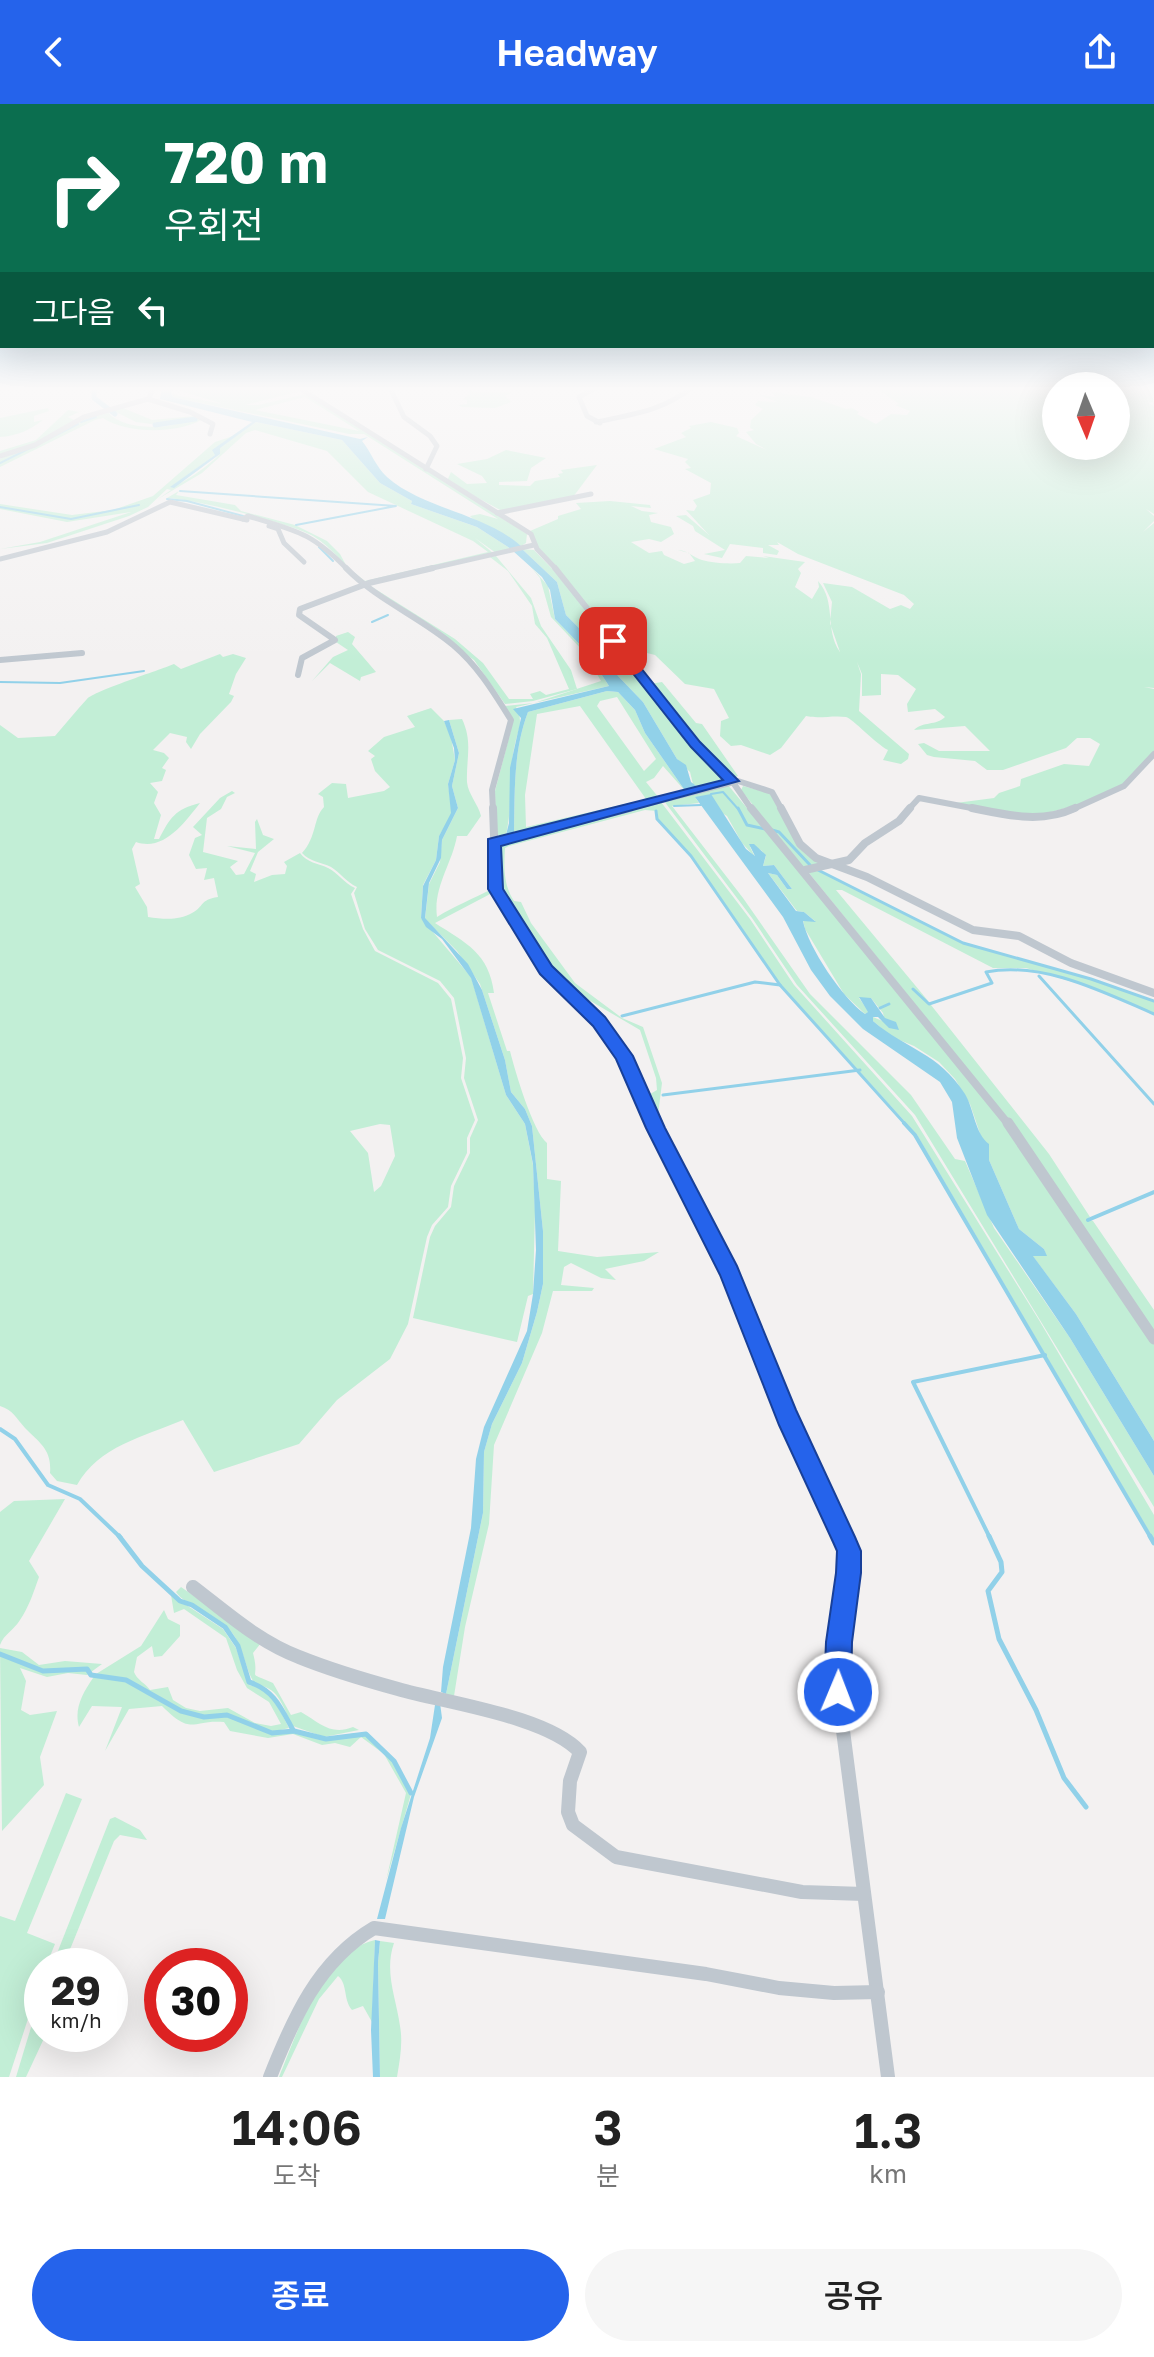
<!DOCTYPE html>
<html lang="ko">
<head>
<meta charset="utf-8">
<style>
	body { margin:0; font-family:"Golos Text","Noto Sans KR",sans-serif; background:#f6f6f6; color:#222; height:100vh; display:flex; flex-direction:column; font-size:30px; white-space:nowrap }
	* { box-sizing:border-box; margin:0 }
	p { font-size:26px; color:#767676 }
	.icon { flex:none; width:44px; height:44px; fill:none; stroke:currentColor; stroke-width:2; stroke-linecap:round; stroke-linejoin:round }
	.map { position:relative; height:1973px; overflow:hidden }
	.panel { display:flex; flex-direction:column; background:#fff; flex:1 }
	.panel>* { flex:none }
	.guide { position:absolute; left:0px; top:0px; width:1154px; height:244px; box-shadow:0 8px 32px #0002; background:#0b6e4f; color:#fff; overflow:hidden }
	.needle { width:52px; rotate:178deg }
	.tools { position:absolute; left:1042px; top:268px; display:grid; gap:16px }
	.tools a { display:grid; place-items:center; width:88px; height:88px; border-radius:50%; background:#fff; box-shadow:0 8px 32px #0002; font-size:40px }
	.speed { position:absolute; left:24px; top:1844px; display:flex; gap:16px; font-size:40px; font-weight:700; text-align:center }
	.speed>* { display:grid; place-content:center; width:104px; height:104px; border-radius:50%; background:#fff; box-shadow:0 8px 32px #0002; line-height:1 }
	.speed small { font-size:20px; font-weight:400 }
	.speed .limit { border:12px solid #d22; background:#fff; color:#111 }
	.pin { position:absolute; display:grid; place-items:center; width:68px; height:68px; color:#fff; margin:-34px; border-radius:16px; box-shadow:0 4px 12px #0006 }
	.me { position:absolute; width:88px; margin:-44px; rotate:1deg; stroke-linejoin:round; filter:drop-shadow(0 0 6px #0008) }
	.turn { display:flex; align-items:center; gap:28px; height:168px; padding:0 32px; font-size:36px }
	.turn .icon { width:104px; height:104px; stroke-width:2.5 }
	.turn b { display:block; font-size:56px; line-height:68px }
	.then { display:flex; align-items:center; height:76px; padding:0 32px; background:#0003; gap:16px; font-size:30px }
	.eta { display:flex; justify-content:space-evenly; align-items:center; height:136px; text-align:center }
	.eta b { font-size:48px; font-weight:600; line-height:56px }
	.primary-button { display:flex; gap:16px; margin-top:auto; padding:16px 32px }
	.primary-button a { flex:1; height:92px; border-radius:48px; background:#2563eb; color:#fff; font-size:32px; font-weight:600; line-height:92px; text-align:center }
	.primary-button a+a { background:#f6f6f6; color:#222 }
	header { display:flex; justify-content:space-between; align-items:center; height:104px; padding:0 32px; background:#2563eb; color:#fff; font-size:36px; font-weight:600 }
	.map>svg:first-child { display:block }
	.green { fill:#c2eed6; fill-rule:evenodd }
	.water { fill:#91d1e9 }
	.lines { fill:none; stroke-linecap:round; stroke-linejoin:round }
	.stream-far3 { stroke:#91d1e9; stroke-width:2 }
	.stream-far2 { stroke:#91d1e9; stroke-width:3 }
	.stream-far1 { stroke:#91d1e9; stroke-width:4 }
	.stream { stroke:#91d1e9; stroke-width:5 }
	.canal { stroke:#91d1e9; stroke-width:5 }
	.street-far4 { stroke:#bfc7cf; stroke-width:5 }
	.street-far3 { stroke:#bfc7cf; stroke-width:6 }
	.street-far2 { stroke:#bfc7cf; stroke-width:8 }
	.street-far1 { stroke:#bfc7cf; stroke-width:11 }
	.street { stroke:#bfc7cf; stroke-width:14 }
	.primary { fill:#b2bece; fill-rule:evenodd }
	.route { fill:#2563eb; stroke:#184099; stroke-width:2 }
</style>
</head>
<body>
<header><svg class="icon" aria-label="back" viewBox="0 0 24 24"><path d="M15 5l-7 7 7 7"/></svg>Headway<svg class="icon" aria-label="share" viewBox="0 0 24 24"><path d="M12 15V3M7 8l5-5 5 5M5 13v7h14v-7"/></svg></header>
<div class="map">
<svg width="1154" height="1973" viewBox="0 0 1154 1973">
	<rect width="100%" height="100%" fill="#f3f1f1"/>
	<g class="green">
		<path d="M177,282L184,286L294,282L301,287L245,301H258L306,290L527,430L526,439L521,442L473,415L470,412L480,410L498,415L364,330H349L173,293V287L175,291L223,300L174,285ZM305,293L359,327L255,306Z"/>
		<path d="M878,282L1040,285L1056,282V342H1116V283L1141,287L1146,285L1144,282L1154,283L1153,298L1148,299L1154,302V410L1146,405L1154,412V417L1143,428L1154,419V584L1144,583L1154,585V648L1123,680L1092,697L1032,713L956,699L994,694L999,689L1020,682L1021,675L1064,660L1089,662L1100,640L1090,634H1077L1066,644L1003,666H987L975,657L934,653L927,651L918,640L924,639L939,647H990L965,622L914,626C923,617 936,622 945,613L935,605L908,608L907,600L916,585L898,571L881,570V591L862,592V570L857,558L861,570L859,607L909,650L908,655L901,660L883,656L888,646C876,640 852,614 846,613C833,611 819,615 806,612L781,644L770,651L741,641L731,642L720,632L721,617L729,614L714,585L685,580L655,551L639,547L620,534L613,535L534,440L530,427L558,415V412L581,405L576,399L610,397L650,401L651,404L631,402L642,407L658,409L649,411L651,418L671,423L674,430L661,438L649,435L631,438L649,449L662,447L664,451L684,460L695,457L689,449L678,446C689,447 692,453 702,456C712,459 729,460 740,459L746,452L769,454L763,452L805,458L798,465L801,469L795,483L812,495L819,483L818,477C837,498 824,525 840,548L830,519L832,498L823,479L852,483L890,505L901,501L910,505L914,500L904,491L798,450L777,438L779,441H768L779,447L777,451L763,449V444L730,440L722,454L704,450L725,446L695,427L693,422L676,412L686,411L709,431L686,406L694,407L697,402L693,396L710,390L711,379L685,365L691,364L685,358L688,355L654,345L686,333L681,329L691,324L689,322L711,318L737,324L739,329L736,332L767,346L756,340L746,328L754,326L750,324L751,316L763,305L755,301L758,297L777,298L759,291L776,293L771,288L811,293L846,305L852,304L859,308L857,310L876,320L891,310L907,311L910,307L895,301L899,300L879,286Z"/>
		<path d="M468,287L511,289L505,292L511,298L495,304L462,303L458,301L467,300V296L463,295L470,290Z"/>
		<path d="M48,304L49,307L34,312V318L43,316C30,326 17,332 0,333V314Z"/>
		<path d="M123,304L152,316L195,312L201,316C175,330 128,330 103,314L95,316L0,363V355L8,351H0V347L36,336L68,306L79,308L68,313L76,317L107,307C121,327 173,327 193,313L151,320L136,318L112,306Z"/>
		<path d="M256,318L342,336L380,379L412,397L411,400L477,423L511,445L496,449L475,434L493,449L364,479C346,464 333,444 313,432C293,420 190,394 167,394L179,387L176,391L235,401L241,407L295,421L327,437L340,450L347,463L365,477L488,448L473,437L368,388L327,347L255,326L246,329L202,369L158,395L171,386L167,385L148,403L129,412L47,439L0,445L40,438L131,408L67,418L0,405V400L72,411L113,406L153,392L215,338L236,331L217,344L215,351L171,383C186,378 208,362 220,350L219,344Z"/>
		<path d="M506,346L546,354L531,364L527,377L499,378V381L530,382L535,377L560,373L558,370L563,369L561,366L597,361L573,393L502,407L447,377L451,368L467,380L487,379L482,372L457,360L487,355Z"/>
		<path d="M522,445L534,446L559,472L694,642L726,677L699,684L693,680L690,668L677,655L643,598L618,572L598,543L566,511L557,478Z"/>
		<path d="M496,452L531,494L541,522L571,566L577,585L533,597L505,600L474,556L369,481L455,535L483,559L509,595H533L530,590L540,587L546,591L569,585L547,534L535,520L532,502L508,467L490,453Z"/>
		<path d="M526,457L548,482L555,515L587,548L609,582L516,603C524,617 518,626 515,640C508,670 513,701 506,731L514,729C515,686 513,648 528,608L607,587L618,588L635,606L645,629L686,688L663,662L654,674L646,678L659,694L502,733L496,730L495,687L511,626L505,602L534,599L601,577L584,548L551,513L540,474ZM617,593L656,655L644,667L597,602L600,597ZM580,602L646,695L526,723L525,691L537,610Z"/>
		<path d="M348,528L355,533L352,540L376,568L361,573L360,577L330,559L312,577L333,553L348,546L336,538V532Z"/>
		<path d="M220,550L223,553L233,550L246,554L236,570L229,590L234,592L231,598L200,630L191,645L186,638L187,633L170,629L153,646L164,649L169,654L162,664L166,666L162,677L150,679L158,688L154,699L161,711L154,735H159C170,714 175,705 200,699C185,718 164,748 136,738L132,745L140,780L135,783L147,803L148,813C163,815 178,817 192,809C205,802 199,796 218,793L214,774L204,776L207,764L196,765L189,751L195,734L202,731L193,723L220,694L232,687L235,689L227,693L221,705L207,714L203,748L238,757L230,763L236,771L244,770L255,749L227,742L256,745L255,718L257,715L263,731L274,735L258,748L250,767L256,770L254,778L272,771L285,770L287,762L284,758L300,749C307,759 318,759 328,764C338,769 344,779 355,784L351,790L363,825L375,847L438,879L451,895L463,954L461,974L475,1016L467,1034V1049L451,1082L448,1103L432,1121L427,1133L408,1220L390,1255L337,1296L299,1340L214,1368L183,1316C143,1333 99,1342 77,1381L57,1377L50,1369C52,1346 40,1339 25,1324C16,1314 13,1306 0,1302V621L18,634L55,632C66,619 76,607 87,595C94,587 160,566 174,560L181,565ZM380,1020L390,1021L395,1052L381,1082L374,1088L368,1049L350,1027Z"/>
		<path d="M662,578L696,619L702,620L738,672L733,674L697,641L650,580Z"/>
		<path d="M431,604L444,617L451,633L455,656L448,680L452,710L439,732L436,756L423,781L421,814L471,873L506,991L525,1020L533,1061L535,1107L533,1190L528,1192L517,1238L413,1214L430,1133L435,1122L451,1103L454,1082L470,1049V1034L478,1016L464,974L466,954L454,894L440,877L378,846L365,825L354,789L357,783C346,778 341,769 331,763C321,758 310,758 302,749C317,733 313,714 324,703L323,693L318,690L332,679L346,680L348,694L384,687L390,683L375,667L371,655L375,652L368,647L384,633L415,623L407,612Z"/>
		<path d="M462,615C473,638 466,655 467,678C468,690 478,700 481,712L467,732H457C452,760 433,783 437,813C454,802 473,795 492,785L494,788L435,819C466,839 489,849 494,889H488L507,947H510C515,967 533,1028 547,1039V1075L561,1077L558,1147L597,1153L659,1148L644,1157L605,1165L616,1176L601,1174L571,1159L564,1163L561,1181L594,1184L592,1187H553L542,1229L494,1341L489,1420L465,1523L454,1592L446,1590L483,1409L484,1348L492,1320L522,1259L537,1208L543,1180V1127L532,1022L525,1005L511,988L505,956L480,880L457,847L425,815L429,780L440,758L442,736L458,704L452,682L459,649L449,616Z"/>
		<path d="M728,681L998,1009L1154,1240V1337L1076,1210L1032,1151H1046L1044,1145L1019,1125L989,1056L970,1000L955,975L939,958L914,942L892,933L873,917V913L885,918L883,909L871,894H859L869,908L865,910L844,890L805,825L803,816L815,817L804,808L797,807L768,769L777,771L787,785H792L774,761L763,762L766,752L761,746L750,743L755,753L742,739L727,712L695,693L699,699L672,702L743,794L810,890L911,991L955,1055L965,1057L994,1124L1070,1234L1154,1372V1403L915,1011L797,881L752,814L664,697Z"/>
		<path d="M743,682L770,689L799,742L823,760L804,765L741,686Z"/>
		<path d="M661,698L750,815L794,881L912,1012L1039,1216L1154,1411V1436L917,1031L781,881L692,752L658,715L657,707L645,706L509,742L505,744C504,763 503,780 514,797L521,798L531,819L575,879L622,914L643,923L662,979L658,1011L654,1013L645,993L657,986L656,974L640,926L582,892L571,889L557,876L498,784L496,741Z"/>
		<path d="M815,765L962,839L1091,875L1154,897V909L1090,883L1026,864H993L842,786H836L929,898L912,885L931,901L1049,1050L1090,1113L1087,1115L1093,1117L1154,1206V1230L1023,1034L809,769Z"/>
		<path d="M65,1395L29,1457L39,1473C34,1487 29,1503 20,1516C14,1526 4,1530 0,1541V1408L14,1397Z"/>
		<path d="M181,1483L261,1539L253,1549C261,1579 244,1566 273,1579L291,1611L301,1608C320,1619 331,1632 353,1623L359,1626L324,1633L293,1622C284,1607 279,1581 257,1582C245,1570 245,1542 229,1525C215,1510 185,1502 176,1488Z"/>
		<path d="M171,1491L223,1525L236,1544L249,1581L265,1585L273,1593L289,1624L272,1628L257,1623L272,1630L294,1628L326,1635L355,1629L365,1631L393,1658L411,1690L386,1777L406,1689L384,1650L361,1633L350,1643L335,1639L322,1641L293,1630L268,1634L230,1627L224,1618C191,1615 193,1633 162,1602L129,1605L105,1647L122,1603L92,1602L79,1623C74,1605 82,1590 93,1574L96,1572L112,1575L96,1570L141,1542L164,1506L168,1515L180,1521V1532L162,1552L154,1553L152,1542L137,1553L134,1568C137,1576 145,1579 150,1586L168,1583L173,1596L186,1604L200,1607L228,1604L255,1619L271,1622L281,1620L269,1598L247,1584L237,1566L226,1534L184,1505L174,1509Z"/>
		<path d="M0,1544L22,1548L39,1561L65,1557L102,1560L87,1571L68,1569L47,1573L20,1564L26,1577L21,1606L30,1611L57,1607L40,1653L44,1681L2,1727Z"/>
		<path d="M66,1689L82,1695L27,1829L55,1840L46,1862H42V1872L9,1973H0V1812L15,1817Z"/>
		<path d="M115,1713L140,1726L147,1736L120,1731L114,1737L71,1843L60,1862H52L110,1715Z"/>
		<path d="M375,1836L372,1918L363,1902L352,1906C343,1896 348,1880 338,1872L319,1895L282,1973H279C297,1929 323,1848 375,1836Z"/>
		<path d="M380,1837L394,1839C384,1868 396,1893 400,1922C403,1939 400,1955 397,1973H380L378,1859Z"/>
		<path d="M42,1887V1930H46L26,1973H16Z"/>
	</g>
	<g class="water">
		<path d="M162,282H177L171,289L173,293L360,335L368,333L362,337C371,348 376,363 387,373C423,405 484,409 521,442L511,445L477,423L411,400L412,397L380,379L342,336L256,318L220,344V350L174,384L170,383L215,351L212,346L252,318L160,295Z"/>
		<path d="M522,445L557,478L566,511L598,543L618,572L643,598L677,655L686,661L691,678L699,684L686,688L645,629L635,606L618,588L607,587L528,608C513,648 515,687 514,729L506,731L509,719L510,664L521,614L513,605L609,582L587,548L555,515L550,486L542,473L513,447Z"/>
		<path d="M449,616L459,649L452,682L458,704L442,736L441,754L429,779L425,814L468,860L482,886L505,956L511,988L525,1005L532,1022L543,1127V1180L537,1208L522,1259L492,1320L484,1348L483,1409L446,1590L441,1588L443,1563L471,1424L476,1355L484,1323L527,1227L533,1190L536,1146L533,1060L525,1020L506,991L471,874L442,835L426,823L421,814L423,782L436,756L439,732L451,709L448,680L455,656L454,644L444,617Z"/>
		<path d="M711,690L746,745L755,752L749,740H754L766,751L763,762L774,761L792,785H787L777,771L768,769L796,807L804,808L816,818L803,817C808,843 843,895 865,910L868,908L859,893L871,894L885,914L896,918L899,926L889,924L878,913H873V917C907,946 938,948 965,990C974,1005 975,1030 989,1040V1056L1019,1125L1044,1145L1047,1152H1033L1076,1210L1154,1337V1372L1070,1234L987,1111L957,1034L952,998L940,978L863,925L830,892L811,866L783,813L695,693Z"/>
		<path d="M440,1599L442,1614L414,1693L385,1815H377L401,1724L430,1634L435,1601Z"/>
		<path d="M375,1836L380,1837L378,1859L380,1973H373L371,1926Z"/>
	</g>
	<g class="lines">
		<g class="stream-far3">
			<path d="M81,318L96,313"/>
			<path d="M0,359L78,320"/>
			<path d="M180,387L396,402L296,421"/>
			<path d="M167,395L187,397L243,412"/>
			<path d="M0,403L71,415L139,401"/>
			<path d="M319,443L333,457"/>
			<path d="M372,518L388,511"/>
			<path d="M0,578L60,579L144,567"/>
			<path d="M711,690L723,688L739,706"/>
			<path d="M674,702L701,701"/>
		</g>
		<g class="stream-far2">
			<path d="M738,704L747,721L765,725"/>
			<path d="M656,707L657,715L691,752L780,881L906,1021"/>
			<path d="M772,726L779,728L810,761"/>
			<path d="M816,765L963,839L1091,875L1154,897"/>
			<path d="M1039,872L1154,1000"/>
			<path d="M913,885L929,900L992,879L986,868C1043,857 1103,888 1154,910"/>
			<path d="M880,904L889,900"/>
			<path d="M622,912L755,878L780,881"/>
			<path d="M663,991L860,966"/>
		</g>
		<g class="stream-far1">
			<path d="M904,1019L915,1031L1151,1434"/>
			<path d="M1088,1116L1154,1088"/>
			<path d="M0,1325L15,1335L48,1381L80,1395L121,1434"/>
			<path d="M990,1434L913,1278L1045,1251"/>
		</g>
		<g class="stream">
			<path d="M119,1432L142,1462L180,1497L192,1501L225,1523L238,1542L249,1578C274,1586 281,1604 293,1626"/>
			<path d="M989,1432L1001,1458L1002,1468L988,1487L999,1535L1036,1606L1064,1674L1086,1703"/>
			<path d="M1150,1432L1154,1439"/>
			<path d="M0,1550L43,1567L87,1565L91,1571L126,1576L181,1607L204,1613L227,1611L272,1629L294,1627L326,1635L366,1630L394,1657L411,1689"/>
		</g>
		<g class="canal">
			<path d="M94,282V294L115,310"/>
			<path d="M155,321L195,315"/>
		</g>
		<g class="street-far4">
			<path d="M296,282L531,430L537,445L557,466"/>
			<path d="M389,282L404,313L430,332L437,342L426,365"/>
			<path d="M599,282L579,293L587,312L600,319"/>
			<path d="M148,295L190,308L213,320L210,330"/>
			<path d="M596,318C634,310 663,307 694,282"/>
			<path d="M0,352L35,341L84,313L148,295L154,284"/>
			<path d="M497,409L591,390"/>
			<path d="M243,415L248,412C297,427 311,428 348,466"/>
			<path d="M269,422L278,425L284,439L304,458"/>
			<path d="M0,455L107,428L170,398L247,416"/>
			<path d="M424,466L534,441"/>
		</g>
		<g class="street-far3">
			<path d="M346,464C377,496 420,513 453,541C478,562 494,589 511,616L492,686L493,706"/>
			<path d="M555,464L696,641L732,677L752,706"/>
			<path d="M0,556L82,549"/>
			<path d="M298,571L302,554L335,536L299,511L300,505L369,479L433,464"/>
			<path d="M622,706L738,677L772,688L782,706"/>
			<path d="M908,706L919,694L982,706"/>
			<path d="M1071,706L1124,682L1154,650"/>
		</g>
		<g class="street-far2">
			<path d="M493,704L496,785L546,866L599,918L624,952L655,1021"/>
			<path d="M751,704L1009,1021"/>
			<path d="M781,704L800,740L816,754L867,773L973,826L1019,832L1071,859L1154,889"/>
			<path d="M972,704C1007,711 1041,720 1075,704"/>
			<path d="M493,739L630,704"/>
			<path d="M805,766L849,756L865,739L899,717L910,704"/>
		</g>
		<g class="street-far1">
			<path d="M654,1019L729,1168L787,1313L843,1434"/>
			<path d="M1008,1019L1154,1235"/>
		</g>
		<g class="street">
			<path d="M842,1432L849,1447L838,1555V1588L888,1973"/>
			<path d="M193,1483C227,1509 259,1538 299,1553C331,1566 365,1576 398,1585C446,1599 547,1612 580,1648L570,1677L568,1708L573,1721L616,1753L802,1788L864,1790"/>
			<path d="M270,1973C293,1915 318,1857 374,1824L706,1870L779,1884L834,1889L878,1888"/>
		</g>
		<path class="primary" d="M138,282H231L228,284Z"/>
	</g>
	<linearGradient id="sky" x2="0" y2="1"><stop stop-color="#85c0e8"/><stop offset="0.51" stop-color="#faf9f9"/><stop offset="1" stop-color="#faf9f9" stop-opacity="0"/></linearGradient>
	<rect width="1154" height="558" fill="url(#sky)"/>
	<path class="route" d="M609,534H617L700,638L739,677L501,742L503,785L552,862L605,913L633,952L665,1024L737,1162L796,1306L855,1433L861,1447V1469L852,1538L851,1588L847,1598L838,1602L828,1598L824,1588L826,1538L836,1469L837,1447L833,1438L779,1321L720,1171L646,1024L616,955L593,922L540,870L488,785V735L723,676L691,643L609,539Z"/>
</svg>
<div class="tools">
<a><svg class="needle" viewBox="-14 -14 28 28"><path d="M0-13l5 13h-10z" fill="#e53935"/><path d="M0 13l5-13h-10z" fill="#767676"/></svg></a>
</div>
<div class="speed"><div>29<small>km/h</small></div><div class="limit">30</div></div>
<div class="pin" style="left:613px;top:537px;background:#d93025"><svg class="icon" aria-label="arrive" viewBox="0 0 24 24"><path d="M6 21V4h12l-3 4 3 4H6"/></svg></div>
<svg class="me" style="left:838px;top:1588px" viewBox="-20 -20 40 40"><circle r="17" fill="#2563eb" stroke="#fff" stroke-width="3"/><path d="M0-11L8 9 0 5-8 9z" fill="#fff"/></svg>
<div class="guide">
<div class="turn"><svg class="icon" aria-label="right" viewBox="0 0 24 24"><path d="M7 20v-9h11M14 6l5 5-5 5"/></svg><div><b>720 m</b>우회전</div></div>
<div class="then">그다음<svg class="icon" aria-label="left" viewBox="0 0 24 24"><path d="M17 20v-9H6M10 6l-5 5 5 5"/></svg></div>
</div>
</div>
<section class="panel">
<div class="eta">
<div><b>14:06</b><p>도착</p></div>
<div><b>3</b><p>분</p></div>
<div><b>1.3</b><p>km</p></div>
</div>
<div class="primary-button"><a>종료</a><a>공유</a></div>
</section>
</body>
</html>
